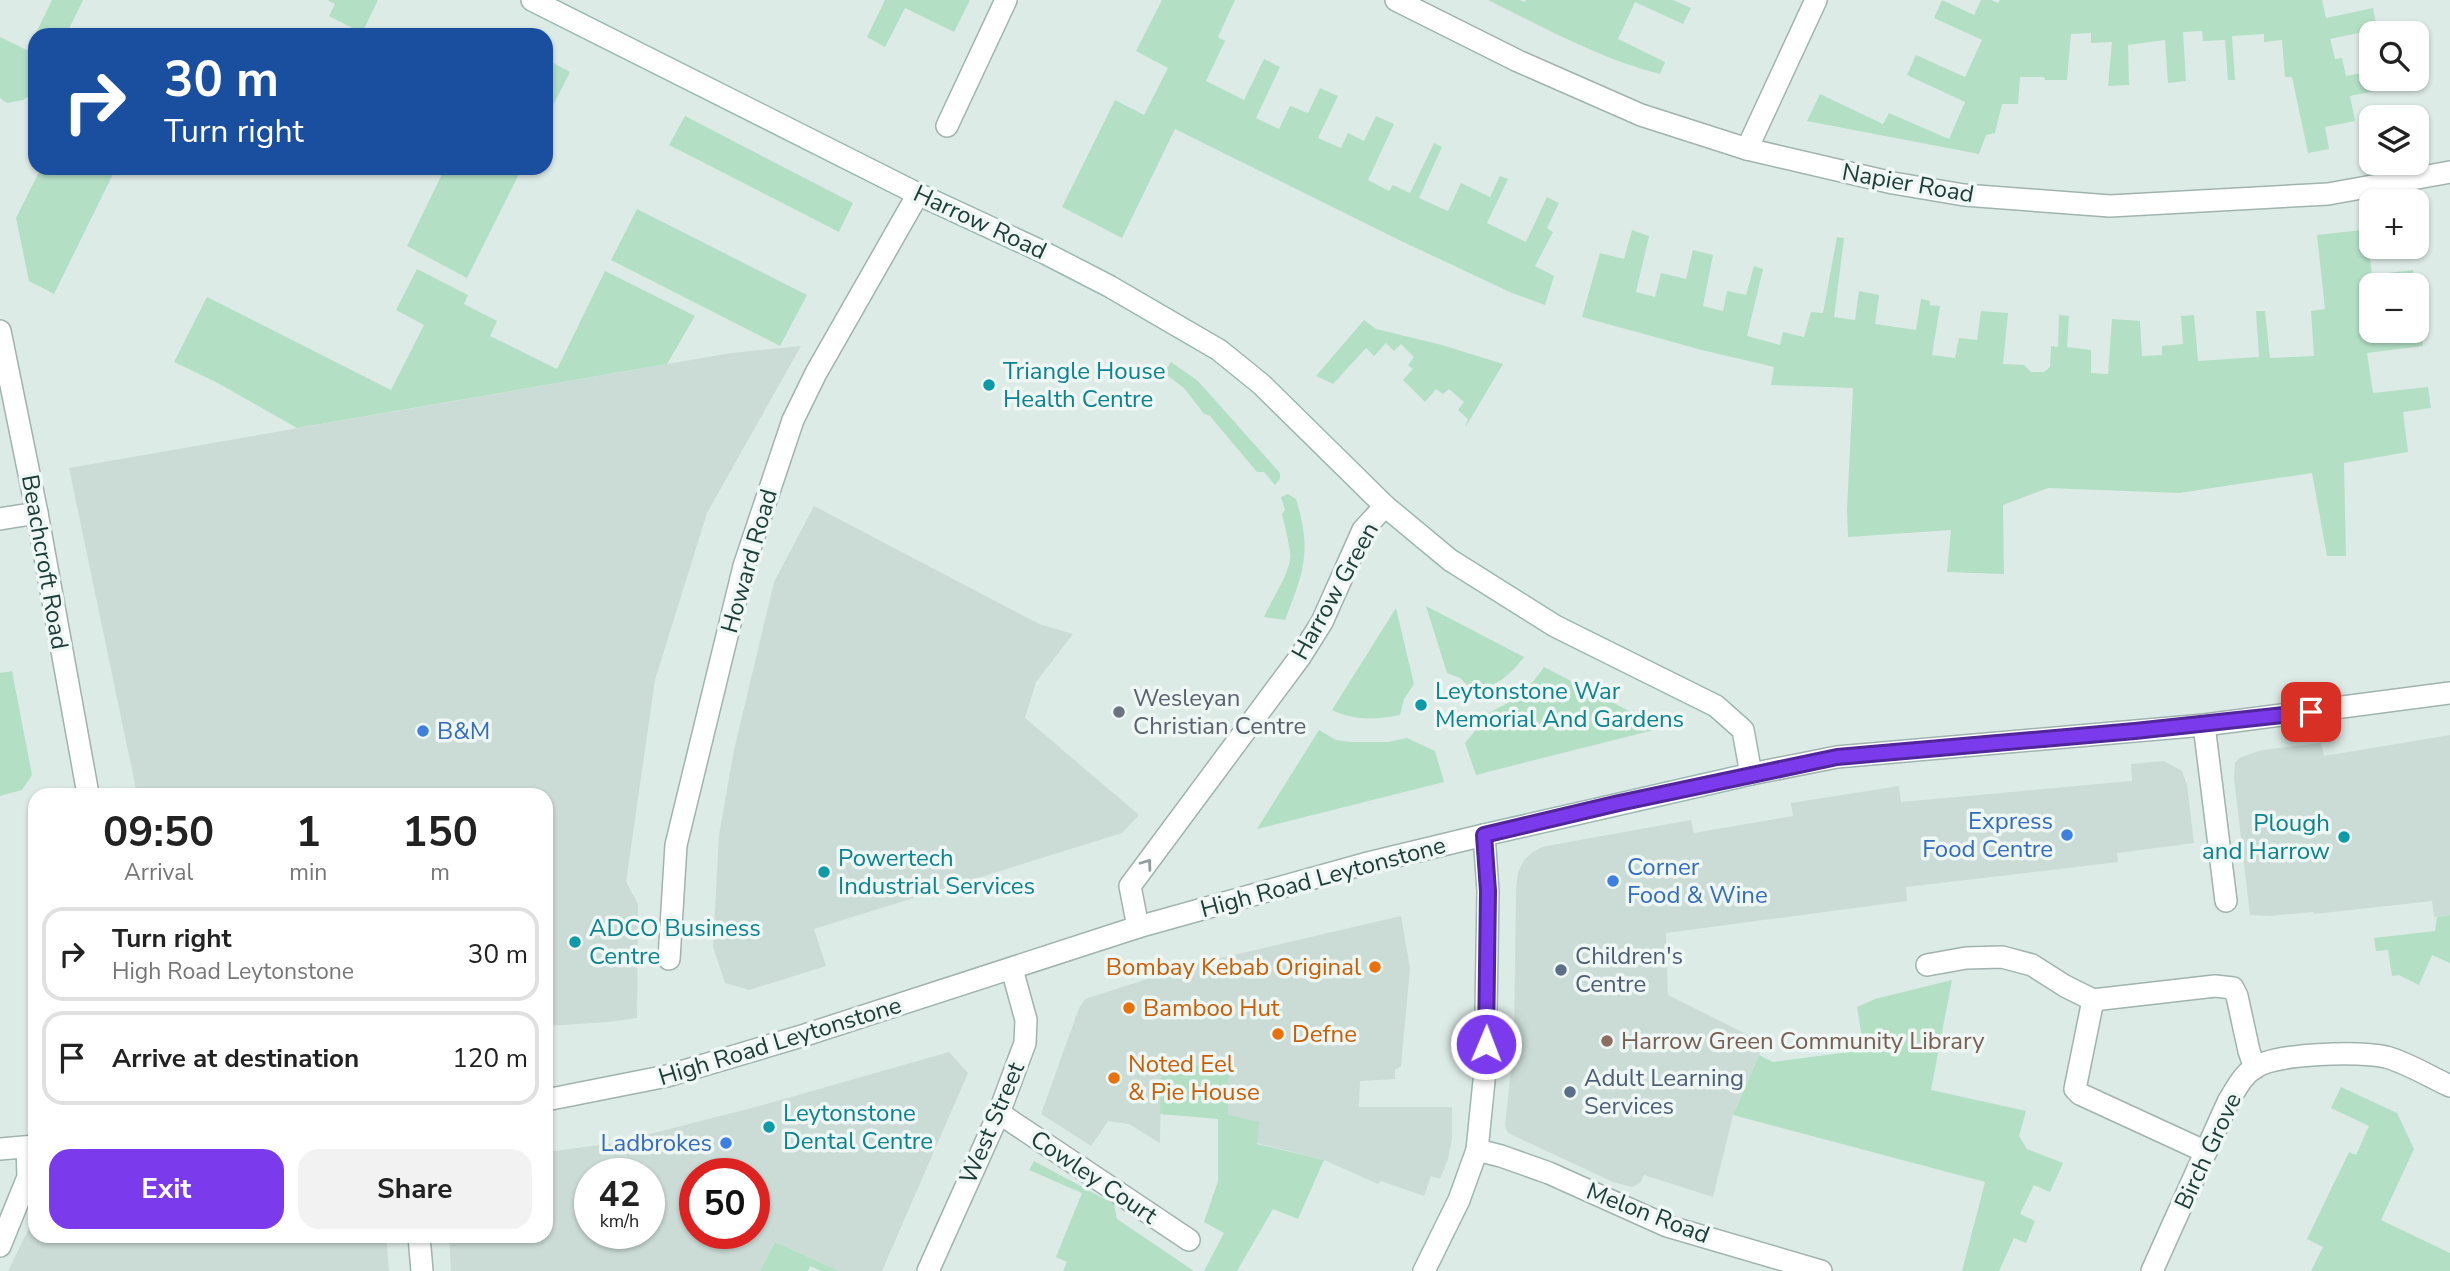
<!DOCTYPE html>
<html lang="en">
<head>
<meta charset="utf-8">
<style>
	body { margin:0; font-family:"Nunito Sans",sans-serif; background:#f2f2f2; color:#222; height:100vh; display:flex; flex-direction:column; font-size:26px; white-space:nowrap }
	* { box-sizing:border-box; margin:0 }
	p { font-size:23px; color:#767676 }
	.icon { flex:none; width:38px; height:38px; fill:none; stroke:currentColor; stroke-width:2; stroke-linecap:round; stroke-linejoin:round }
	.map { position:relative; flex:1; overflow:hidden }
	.side { position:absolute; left:28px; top:788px; width:525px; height:455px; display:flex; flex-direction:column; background:#fff; border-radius:21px; box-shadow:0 2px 5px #0004 }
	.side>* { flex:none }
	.banner { position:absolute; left:28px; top:28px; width:525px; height:147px; border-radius:21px; box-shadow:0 2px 5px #0004; background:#1a4fa0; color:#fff; overflow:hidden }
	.tools { position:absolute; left:2359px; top:21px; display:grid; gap:14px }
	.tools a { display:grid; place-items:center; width:70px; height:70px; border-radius:14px; background:#fff; box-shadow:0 2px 5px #0004; font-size:35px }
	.speed { position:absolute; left:574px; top:1158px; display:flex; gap:14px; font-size:35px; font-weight:700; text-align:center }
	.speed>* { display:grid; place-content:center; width:91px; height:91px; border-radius:50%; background:#fff; box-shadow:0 2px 5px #0004; line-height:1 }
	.speed small { font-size:18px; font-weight:400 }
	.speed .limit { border:10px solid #d22; background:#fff; color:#111 }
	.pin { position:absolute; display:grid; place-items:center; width:60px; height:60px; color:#fff; margin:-30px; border-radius:14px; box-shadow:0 4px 10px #0006 }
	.me { position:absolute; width:77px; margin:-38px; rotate:1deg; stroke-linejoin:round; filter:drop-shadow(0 0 5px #0008) }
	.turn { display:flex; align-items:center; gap:24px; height:147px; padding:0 21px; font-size:32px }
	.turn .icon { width:91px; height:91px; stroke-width:2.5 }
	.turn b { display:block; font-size:49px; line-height:60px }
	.eta { display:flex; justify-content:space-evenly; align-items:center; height:119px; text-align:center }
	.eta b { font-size:42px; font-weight:700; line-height:49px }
	.action { display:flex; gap:14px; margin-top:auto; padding:14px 21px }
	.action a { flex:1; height:80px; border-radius:21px; background:#7c3aed; color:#fff; font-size:28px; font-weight:700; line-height:80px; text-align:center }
	.action a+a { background:#f2f2f2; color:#222 }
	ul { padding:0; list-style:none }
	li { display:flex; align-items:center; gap:21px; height:94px; margin:0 14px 10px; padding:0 7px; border:4px solid #e0e0e0; border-radius:21px }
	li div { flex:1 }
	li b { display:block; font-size:26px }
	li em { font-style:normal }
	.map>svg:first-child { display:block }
	.built { fill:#cbdbd6; fill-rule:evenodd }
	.green { fill:#b3dfc5 }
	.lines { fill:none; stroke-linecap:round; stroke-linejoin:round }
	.minor-casing { stroke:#a0b3af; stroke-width:24 }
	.tertiary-casing { stroke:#a0b3af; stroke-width:24 }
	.secondary-casing { stroke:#9bb8b1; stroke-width:24 }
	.minor { stroke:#fff; stroke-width:21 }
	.tertiary { stroke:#fff; stroke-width:21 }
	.secondary { stroke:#fff; stroke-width:21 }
	.oneway { stroke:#8e9e9c }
	.route-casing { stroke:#51269a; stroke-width:18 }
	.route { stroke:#7c3aed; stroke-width:12 }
	.culture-dot { fill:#0f9aa8; stroke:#eef7f4; stroke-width:2.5 }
	.worship-dot { fill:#6b7280; stroke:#eef7f4; stroke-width:2.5 }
	.shop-dot { fill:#3f7fe0; stroke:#eef7f4; stroke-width:2.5 }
	.food-dot { fill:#e8710a; stroke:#eef7f4; stroke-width:2.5 }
	.service-dot { fill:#5c6f8a; stroke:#eef7f4; stroke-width:2.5 }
	.education-dot { fill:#8d6e63; stroke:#eef7f4; stroke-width:2.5 }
	.labels { text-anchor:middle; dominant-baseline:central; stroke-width:7; stroke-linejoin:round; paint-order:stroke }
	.street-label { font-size:24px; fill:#1d3c38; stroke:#eef7f4 }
	.culture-label { font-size:24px; fill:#0d838f; stroke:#eef7f4; text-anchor:start }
	.worship-label { font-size:24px; fill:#5b616d; stroke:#eef7f4; text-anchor:start }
	.shop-label { font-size:24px; fill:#366cbe; stroke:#eef7f4; text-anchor:start }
	.service-label { font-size:24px; fill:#4e5e75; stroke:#eef7f4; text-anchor:start }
	.food-label { font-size:24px; fill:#c56008; stroke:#eef7f4; text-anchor:start }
	.education-label { font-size:24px; fill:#785e54; stroke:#eef7f4; text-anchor:start }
</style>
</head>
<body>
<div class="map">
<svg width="2450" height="1271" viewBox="0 0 2450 1271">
	<rect width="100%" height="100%" fill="#ddebe7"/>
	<g class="built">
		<path d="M801,346L707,513L655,680L626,882L638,904L637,1018L608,1022L546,1026V794H137L69,468L731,353Z"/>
		<path d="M814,506L1039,624L1073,634L1036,682L1025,718L1139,815L1122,833L814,929L826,966L749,990L725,983L713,947L719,835L734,750L774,582Z"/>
		<path d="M2450,735V915L2434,917L2432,901L2314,914L2313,912L2270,916L2250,915L2234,778L2235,763L2239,758L2262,750L2321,743L2324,756Z"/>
		<path d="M2164,761L2182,771L2187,785L2194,843L2117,853L2118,862L1906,887L1907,901L1666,933L1668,995L1764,1043L1733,1115L1713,1197L1644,1175L1640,1183L1632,1187L1613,1182L1508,1133L1505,1126L1514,1041L1516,889L1518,872L1524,860L1533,852L1542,847L1574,841L1691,820L1694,833L1793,816L1791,803L1899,786L1901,802L2132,781L2131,764Z"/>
		<path d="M1401,916L1410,968L1401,1066L1395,1070V1079L1360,1081L1359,1107H1452V1138L1448,1159L1440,1179L1431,1176L1424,1196L1381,1181L1378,1184L1324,1160L1257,1143L1228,1115L1229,1066H1161L1160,1143L1129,1124L1108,1121L1091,1146L1041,1114L1079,1008L1085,999L1194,964Z"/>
		<path d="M949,1052L968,1073L882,1271H839L775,1242L760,1271H451L449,1236H546V1152L615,1143L763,1105ZM590,1174H649V1234H590ZM695,1174H754V1234H695Z"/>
		<path d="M35,1216V1236H386L389,1271H8Z"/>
	</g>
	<g class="green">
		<path d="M52,0H83L66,35H35Z"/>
		<path d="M327,0H378L362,33L329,16L335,4Z"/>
		<path d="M885,0H970L954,32L905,8L885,47L867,37Z"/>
		<path d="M1162,0H1235L1218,37L1225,41L1206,81L1244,100L1264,59L1280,67L1256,118L1279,129L1290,106L1308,113L1320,88L1338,96L1318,138L1341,148L1348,133L1364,141L1376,116L1394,124L1368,180L1389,191L1393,185L1410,193L1434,143L1442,147L1419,198L1448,211L1461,183L1490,197L1500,176L1508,179L1487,223L1526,242L1547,197L1559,203L1547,228L1553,232L1535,266L1554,276L1545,305L1512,293L1401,241L1175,129L1122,238L1062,207L1115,100L1144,115L1168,68L1136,51Z"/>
		<path d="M1488,0H1520L1525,2L1526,0H1673L1691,8L1683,24L1635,2L1618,39L1665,62L1660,74C1600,59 1543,27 1488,0Z"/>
		<path d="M1942,0L1974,15L1981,0H1991L1998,3L2000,0H2322L2326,18L2373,8L2377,29L2330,39L2335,59L2342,58L2346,76L2371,71V79H2388L2390,88L2350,96L2355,121L2325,127L2329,149L2308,153L2292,77H2285L2282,40L2264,42V34L2232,36L2235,80H2228L2225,40L2203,41L2202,31L2183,32L2186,81L2168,83L2165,40L2128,45L2129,85L2108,86L2112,42L2091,43V33L2071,34L2067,80H2045L2044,77H2020L2018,104H2002L1995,133L1986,135L1979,154L1807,121L1820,94L1883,124L1889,113L1949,139L1965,102L1907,75L1916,55L1965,77L1982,40L1934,18Z"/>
		<path d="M0,37L35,54V92L23,100L7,103L0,98Z"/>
		<path d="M546,59L570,72L546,119Z"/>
		<path d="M685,116L853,203L839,232L669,145Z"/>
		<path d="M41,168H116L54,294L29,281L16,218Z"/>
		<path d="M445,168H522L467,278L407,246Z"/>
		<path d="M637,209L807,295L780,346L611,260Z"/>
		<path d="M2371,229V247H2374L2376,258L2370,259L2372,275L2413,270L2415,285H2371V331H2386L2387,334L2421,330L2423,346L2367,353L2373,393L2428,387L2431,408L2403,412L2408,452L2344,463L2346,556H2327L2312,473L2179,493L2048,488L2003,505L2004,574L1947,572L1951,530L1848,537L1847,509L1853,388L1771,385L1774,367L1702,350L1582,317L1600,253L1624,259L1632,230L1649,236L1636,292L1655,297L1661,273L1686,279L1693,250L1713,255L1703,306L1723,311L1727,291L1746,295L1754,266L1763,269L1747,336L1780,345L1783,332L1804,337L1811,312L1823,313L1837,237L1844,238L1834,317L1855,320L1859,291L1879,295L1875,324L1916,330L1921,299L1930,301V305L1940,306L1932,355L1955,358L1959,338L1977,340L1981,311L2008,313L2003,364L2024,365L2031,372H2044L2050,367L2051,346L2058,347L2059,315L2069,316L2067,347L2091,350V373L2108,374L2112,319L2140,321L2142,356L2162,355V346L2183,344L2181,316L2194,315L2198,361L2259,357L2256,311H2265L2270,358L2314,356L2311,311L2325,309L2317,235Z"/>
		<path d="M417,269L468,295L464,304L497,321L490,336L557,369L605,271L695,316L667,364L297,428L216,382L174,362L207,297L391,390L424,325L396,310Z"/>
		<path d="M1364,320L1376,329L1442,345L1503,364L1465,428L1468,419L1458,410L1464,402L1449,389L1443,394L1436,389L1425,402L1403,380L1413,369L1408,365L1414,357L1401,344L1394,351L1386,343L1374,356L1366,348L1333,384L1316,376Z"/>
		<path d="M1171,362L1198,381L1280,473V479L1275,485L1264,472H1257L1210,416L1204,414L1184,388L1167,375L1161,377Z"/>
		<path d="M1288,494L1296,499C1312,550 1304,572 1285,620L1264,617C1271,600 1293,570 1290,552C1288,540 1285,526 1282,514L1285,510L1281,497Z"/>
		<path d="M1426,606L1524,657C1510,675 1497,686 1474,692L1460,678L1447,673Z"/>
		<path d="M1396,608L1414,684L1404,699L1400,715C1377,720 1355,721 1332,710Z"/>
		<path d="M1544,667L1662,728L1476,775L1465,743L1476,730L1480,717C1511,702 1524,696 1544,667Z"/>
		<path d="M12,671L32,775L22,790L0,796V673Z"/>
		<path d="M1319,730L1336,740L1351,742H1388L1407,738L1435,751L1444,782L1257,829Z"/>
		<path d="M2450,915V963L2432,955L2419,985L2399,975L2392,976L2388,950L2376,951L2374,938L2435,931L2437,917Z"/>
		<path d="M1952,980L1931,1090L2026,1111L2019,1136L2027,1149L2063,1163L2050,1192L2034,1185L2020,1214L2035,1221L2026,1243L2014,1238L1999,1271H1962L1985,1182L1733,1115L1759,1055L1773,1062L1864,1050L1857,1007L1875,999Z"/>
		<path d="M1161,1066H1229L1228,1115L1259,1122L1257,1144L1324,1160L1298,1219L1273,1209L1237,1271H1204L1224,1233L1204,1222L1218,1181V1119L1160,1114Z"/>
		<path d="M2341,1087L2397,1113L2414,1149L2381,1220L2450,1253V1271H2311L2323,1247L2307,1239L2349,1152L2356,1155L2369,1126L2331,1108Z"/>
		<path d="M1034,1161L1114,1204L1117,1219L1194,1271H1063L1067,1262L1056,1257L1082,1193L1029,1170Z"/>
		<path d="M775,1242L839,1271H821L810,1266L808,1271H760Z"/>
	</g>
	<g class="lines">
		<defs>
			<g id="minor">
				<path d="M1396,0L1518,61L1641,115L1747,149L1893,183L1964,195L2110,206L2328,194L2450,172"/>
				<path d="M947,126L1006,0"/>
				<path d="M1747,149L1816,0"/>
				<path d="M0,331L37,513L88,794"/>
				<path d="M0,519L37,513"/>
				<path d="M2204,725L2226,901"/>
				<path d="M669,959L676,845L744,566L793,420L816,373L918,194"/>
				<path d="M1927,965L1966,958L2002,957L2032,965L2065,986L2093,1000L2215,986L2233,988L2237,996L2249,1051L2255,1068"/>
				<path d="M2093,1000L2075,1089L2080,1094L2206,1152"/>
				<path d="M999,1113L1189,1240"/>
				<path d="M1477,1150L1501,1156L1549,1173L1667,1226L1821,1271"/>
				<path d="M419,1236L422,1271"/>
				<path d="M0,1246L28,1177L27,1147"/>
				<path d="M928,1271L999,1113L1025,1043L1026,1020L1012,969"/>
				<path d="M2152,1271L2228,1102C2236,1089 2242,1076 2254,1068C2276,1053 2360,1051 2386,1057C2408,1063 2430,1077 2450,1086"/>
			</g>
			<g id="tertiary">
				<path d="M1751,774L1837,757L2204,725L2450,693"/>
				<path d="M1138,927L1130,886L1300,657L1322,622L1363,530L1385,506"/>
				<path d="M546,1100L667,1076L805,1035L1138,927L1364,864L1484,835"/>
				<path d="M0,1149L35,1146"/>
			</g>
			<path id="secondary" d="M532,0L918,194L1043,252L1109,286L1219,350L1261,384L1385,506L1450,560L1555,626L1716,706L1743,730L1751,774L1484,835L1488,891L1485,1071L1477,1150L1459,1200L1424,1271"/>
		</defs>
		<use href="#minor" class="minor-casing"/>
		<use href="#tertiary" class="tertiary-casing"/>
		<use href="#secondary" class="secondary-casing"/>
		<use href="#minor" class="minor"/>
		<use href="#tertiary" class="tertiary"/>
		<use href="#secondary" class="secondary"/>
	</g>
	<defs><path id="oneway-chevron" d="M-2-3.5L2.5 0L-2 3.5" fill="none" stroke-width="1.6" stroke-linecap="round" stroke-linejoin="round" transform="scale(1.75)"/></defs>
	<use class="oneway" href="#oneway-chevron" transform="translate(1147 864) rotate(-54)"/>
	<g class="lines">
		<defs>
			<path id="route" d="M1486,1044L1488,891L1484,835L1619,803L1837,757L2135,731L2311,712"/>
		</defs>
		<use href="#route" class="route-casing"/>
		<use href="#route" class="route"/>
	</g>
	<g class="culture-dot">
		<circle cx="989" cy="385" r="7"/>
		<circle cx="1421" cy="705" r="7"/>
		<circle cx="2344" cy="837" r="7"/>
		<circle cx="824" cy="872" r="7"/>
		<circle cx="575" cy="942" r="7"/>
		<circle cx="769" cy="1127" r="7"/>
	</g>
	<circle class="worship-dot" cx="1119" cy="712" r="7"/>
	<g class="shop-dot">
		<circle cx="423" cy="731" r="7"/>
		<circle cx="2067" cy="835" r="7"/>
		<circle cx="1613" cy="881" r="7"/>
		<circle cx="726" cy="1143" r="7"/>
	</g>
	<g class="food-dot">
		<circle cx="1375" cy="967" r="7"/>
		<circle cx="1129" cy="1008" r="7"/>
		<circle cx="1278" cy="1034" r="7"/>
		<circle cx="1114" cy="1078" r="7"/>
	</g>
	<g class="service-dot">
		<circle cx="1561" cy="970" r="7"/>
		<circle cx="1570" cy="1092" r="7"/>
	</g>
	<circle class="education-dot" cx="1607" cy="1041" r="7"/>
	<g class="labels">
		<g class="street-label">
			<text transform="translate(1908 183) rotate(10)">Napier Road</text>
			<text transform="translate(980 222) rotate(25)">Harrow Road</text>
			<text transform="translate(749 561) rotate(-74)">Howard Road</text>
			<text transform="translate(45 562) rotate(80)">Beachcroft Road</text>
			<text transform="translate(1335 591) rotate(-61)">Harrow Green</text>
			<text transform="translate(1323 877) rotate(-15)">High Road Leytonstone</text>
			<text transform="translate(780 1041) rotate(-17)">High Road Leytonstone</text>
			<text transform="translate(992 1123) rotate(-67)">West Street</text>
			<text transform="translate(2208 1151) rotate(-65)">Birch Grove</text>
			<text transform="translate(1094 1177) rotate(34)">Cowley Court</text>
			<text transform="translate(1648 1213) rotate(21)">Melon Road</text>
		</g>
		<g class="culture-label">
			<text x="1003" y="371">Triangle House<tspan x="1003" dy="28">Health Centre</tspan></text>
			<text x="1435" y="691">Leytonstone War<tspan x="1435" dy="28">Memorial And Gardens</tspan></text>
			<text x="2330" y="823" text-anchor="end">Plough<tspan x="2330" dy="28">and Harrow</tspan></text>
			<text x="838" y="858">Powertech<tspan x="838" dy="28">Industrial Services</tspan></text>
			<text x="589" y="928">ADCO Business<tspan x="589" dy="28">Centre</tspan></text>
			<text x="783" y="1113">Leytonstone<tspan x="783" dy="28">Dental Centre</tspan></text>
		</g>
		<g class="worship-label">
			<text x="1133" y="698">Wesleyan<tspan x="1133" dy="28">Christian Centre</tspan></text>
		</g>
		<g class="shop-label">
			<text x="437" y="731">B&amp;M</text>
			<text x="2053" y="821" text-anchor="end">Express<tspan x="2053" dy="28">Food Centre</tspan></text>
			<text x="1627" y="867">Corner<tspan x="1627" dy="28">Food &amp; Wine</tspan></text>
			<text x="712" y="1143" text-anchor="end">Ladbrokes</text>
		</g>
		<g class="service-label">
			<text x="1575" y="956">Children's<tspan x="1575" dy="28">Centre</tspan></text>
			<text x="1584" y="1078">Adult Learning<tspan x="1584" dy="28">Services</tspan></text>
		</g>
		<g class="food-label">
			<text x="1361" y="967" text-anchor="end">Bombay Kebab Original</text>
			<text x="1143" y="1008">Bamboo Hut</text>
			<text x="1292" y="1034">Defne</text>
			<text x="1128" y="1064">Noted Eel<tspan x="1128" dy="28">&amp; Pie House</tspan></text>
		</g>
		<g class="education-label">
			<text x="1621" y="1041">Harrow Green Community Library</text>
		</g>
	</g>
</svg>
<div class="tools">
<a><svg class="icon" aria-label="search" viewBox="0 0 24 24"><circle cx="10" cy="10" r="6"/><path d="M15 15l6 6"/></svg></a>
<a><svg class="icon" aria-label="layers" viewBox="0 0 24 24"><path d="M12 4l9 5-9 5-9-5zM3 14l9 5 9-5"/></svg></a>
<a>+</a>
<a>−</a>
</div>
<div class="speed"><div>42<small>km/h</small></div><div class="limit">50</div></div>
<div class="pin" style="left:2311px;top:712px;background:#d93025"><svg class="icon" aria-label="arrive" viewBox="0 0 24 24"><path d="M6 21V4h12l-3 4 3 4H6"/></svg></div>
<svg class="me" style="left:1486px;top:1044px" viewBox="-20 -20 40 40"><circle r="17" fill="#7c3aed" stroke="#fff" stroke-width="3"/><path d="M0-11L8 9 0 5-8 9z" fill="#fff"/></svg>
<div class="banner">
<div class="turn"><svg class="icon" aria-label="right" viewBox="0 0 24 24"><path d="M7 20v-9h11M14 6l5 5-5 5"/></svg><div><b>30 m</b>Turn right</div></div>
</div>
<section class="side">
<div class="eta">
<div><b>09:50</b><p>Arrival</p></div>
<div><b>1</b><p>min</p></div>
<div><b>150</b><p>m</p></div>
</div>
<ul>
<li><svg class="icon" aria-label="right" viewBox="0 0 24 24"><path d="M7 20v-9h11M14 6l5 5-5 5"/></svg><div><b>Turn right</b><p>High Road Leytonstone</p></div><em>30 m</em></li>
<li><svg class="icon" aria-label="arrive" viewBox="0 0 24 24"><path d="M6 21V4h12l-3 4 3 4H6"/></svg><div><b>Arrive at destination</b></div><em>120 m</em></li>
</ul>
<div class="action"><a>Exit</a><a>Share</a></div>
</section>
</div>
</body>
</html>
